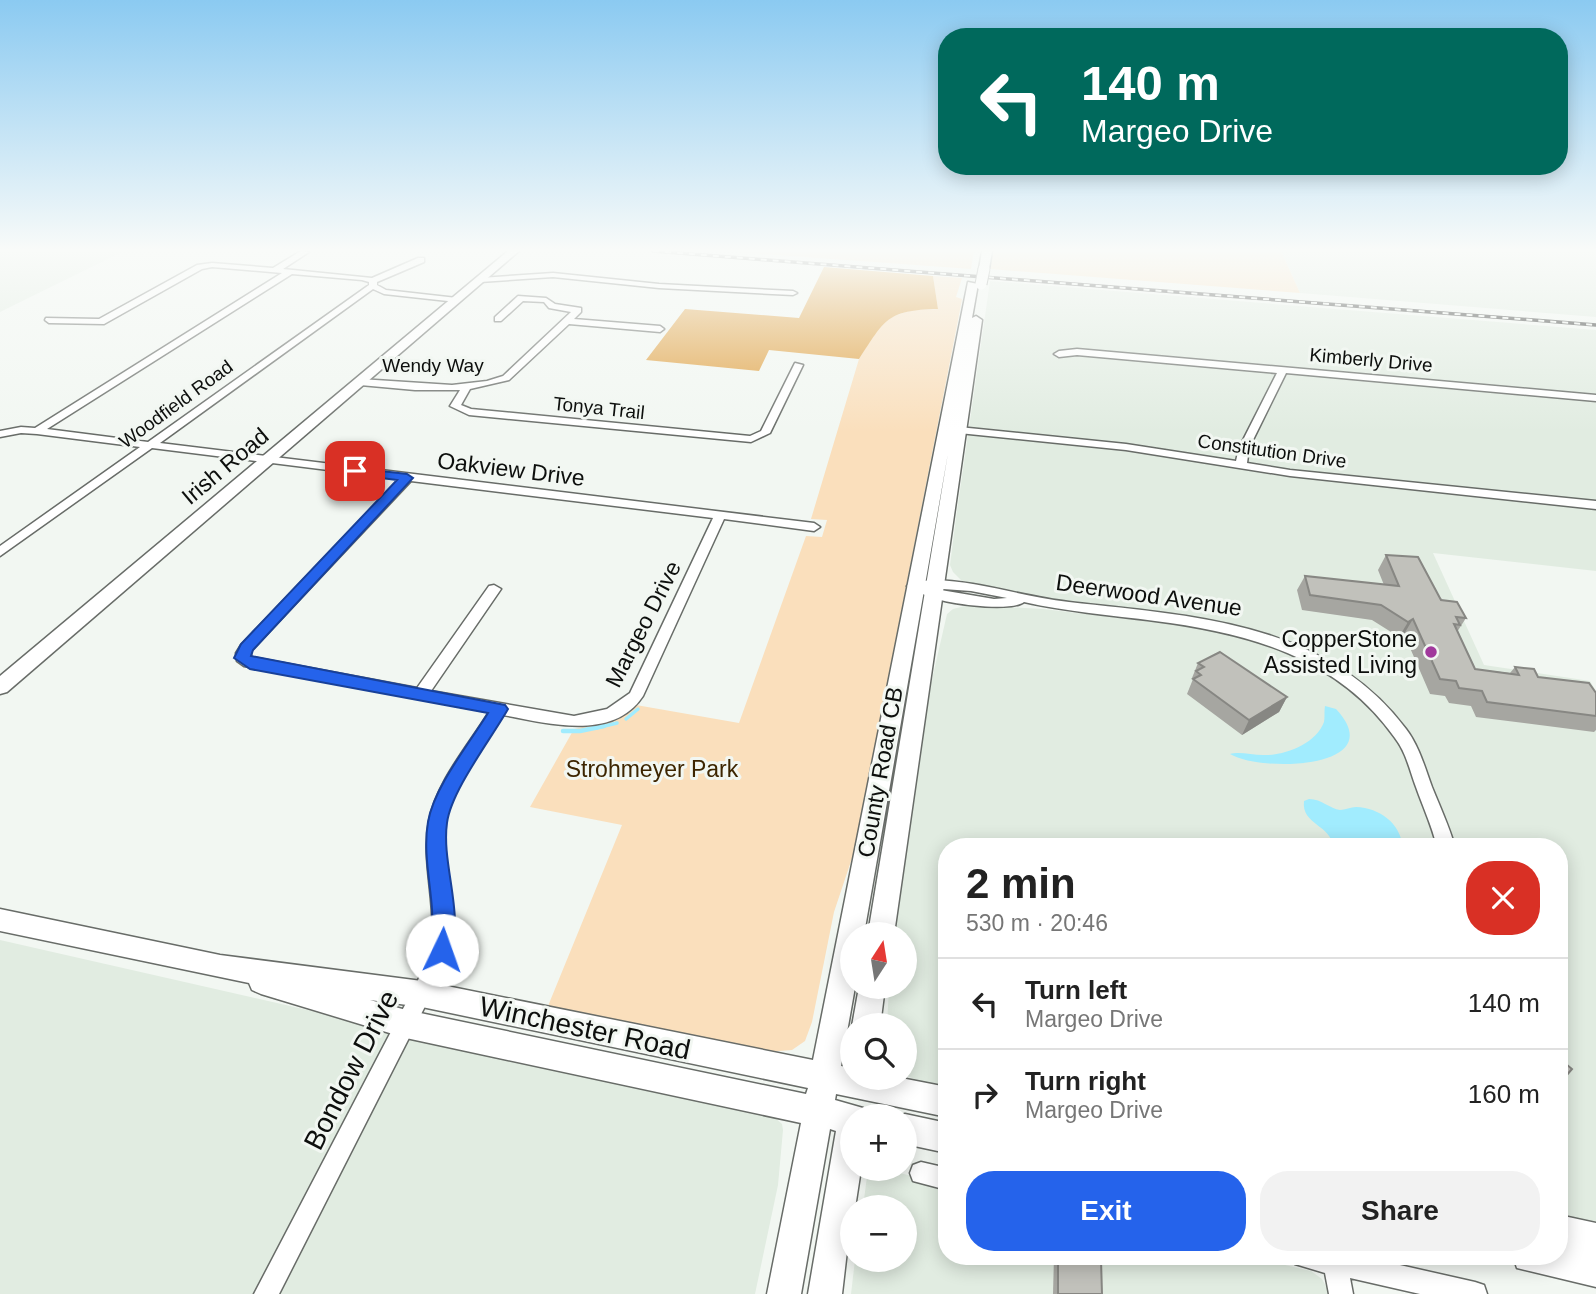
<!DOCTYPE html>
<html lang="en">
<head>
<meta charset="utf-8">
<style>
	body { margin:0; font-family:Arial,sans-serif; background:#f2f2f2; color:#222; height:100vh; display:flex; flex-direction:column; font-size:26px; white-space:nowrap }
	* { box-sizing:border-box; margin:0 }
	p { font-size:23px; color:#767676 }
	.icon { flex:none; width:38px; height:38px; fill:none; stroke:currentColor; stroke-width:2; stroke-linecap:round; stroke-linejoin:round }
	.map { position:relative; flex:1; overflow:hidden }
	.drawer { position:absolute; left:938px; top:838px; width:630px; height:427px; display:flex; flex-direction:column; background:#fff; border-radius:28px; box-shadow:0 4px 18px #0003 }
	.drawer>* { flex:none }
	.guide { position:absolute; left:938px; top:28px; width:630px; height:147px; border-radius:28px; box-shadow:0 4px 18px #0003; background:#00695c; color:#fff; overflow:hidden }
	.needle { width:46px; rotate:12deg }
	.controls { position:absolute; left:840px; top:922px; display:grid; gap:14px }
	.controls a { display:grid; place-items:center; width:77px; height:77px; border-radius:50%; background:#fff; box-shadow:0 4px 18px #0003; font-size:35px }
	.pin { position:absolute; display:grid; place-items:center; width:60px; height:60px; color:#fff; margin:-30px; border-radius:14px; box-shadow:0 4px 10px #0006 }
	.me { position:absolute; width:77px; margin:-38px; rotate:3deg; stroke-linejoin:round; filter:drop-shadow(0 0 5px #0008) }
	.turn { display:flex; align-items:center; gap:24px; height:147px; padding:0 28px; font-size:32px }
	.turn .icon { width:91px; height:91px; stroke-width:2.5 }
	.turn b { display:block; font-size:49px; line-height:60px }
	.round { display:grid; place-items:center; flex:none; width:74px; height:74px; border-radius:28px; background:#f2f2f2 }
	.summary { display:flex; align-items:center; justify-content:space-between; height:119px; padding:0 28px }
	h1 { font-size:42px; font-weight:800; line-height:52px }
	.action { display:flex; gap:14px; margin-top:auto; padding:14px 28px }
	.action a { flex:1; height:80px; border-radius:28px; background:#2563eb; color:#fff; font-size:28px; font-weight:800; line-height:80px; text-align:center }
	.action a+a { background:#f2f2f2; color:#222 }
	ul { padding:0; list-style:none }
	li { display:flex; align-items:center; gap:21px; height:91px; padding:0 28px; border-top:2px solid #e0e0e0 }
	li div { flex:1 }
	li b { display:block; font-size:26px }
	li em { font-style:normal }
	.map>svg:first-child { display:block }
	.built { fill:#e1ece1 }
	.green { fill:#fadfbc }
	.forest { fill:#e0a347 }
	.water { fill:#a1ecfe }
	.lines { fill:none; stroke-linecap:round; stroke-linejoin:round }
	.stream-far1 { stroke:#a1ecfe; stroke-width:3.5 }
	.stream { stroke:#a1ecfe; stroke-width:4.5 }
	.street-casing { stroke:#686c68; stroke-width:3 }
	.secondary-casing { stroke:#686c68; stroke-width:3 }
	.street { fill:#fff; fill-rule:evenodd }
	.secondary { fill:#fff; fill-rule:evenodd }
	.rail-casing { stroke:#303230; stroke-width:3.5 }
	.rail { stroke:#f2f7f2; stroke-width:2; stroke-dasharray:6; stroke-linecap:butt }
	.secondary-bridge-casing { stroke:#686c68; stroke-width:13; stroke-linecap:butt }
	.secondary-bridge { stroke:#fff; stroke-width:11 }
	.wall { fill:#a6a6a1 }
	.shaded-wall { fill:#878783 }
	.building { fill:#c1c1bb; stroke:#878783; stroke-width:2 }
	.route { fill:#2563eb; stroke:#184099; stroke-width:2 }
	.poi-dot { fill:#a1399c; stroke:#f2f7f2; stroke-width:2.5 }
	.labels { text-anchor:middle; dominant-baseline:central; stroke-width:6; stroke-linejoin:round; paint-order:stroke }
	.far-street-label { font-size:19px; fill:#0d0f0d; stroke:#f2f7f2 }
	.street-label { font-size:23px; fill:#0d0f0d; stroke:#f2f7f2 }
	.poi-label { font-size:23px; fill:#0d0f0d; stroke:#f2f7f2; text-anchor:end }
	.park-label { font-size:23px; fill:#3d2500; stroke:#f2f7f2 }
	.near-street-label { font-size:28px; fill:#0d0f0d; stroke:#f2f7f2 }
</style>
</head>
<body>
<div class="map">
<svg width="1596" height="1294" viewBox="0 0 1596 1294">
	<rect width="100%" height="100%" fill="#f2f7f2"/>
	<g class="built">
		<path d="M0,251H124L0,312Z"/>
		<path d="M1281,251H1596V317L1300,293Z"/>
		<path d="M990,281L1596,330V571L1433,553L1484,665L1590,681L1596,691V1226L1559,1218V847H947V1088L924,1083L905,1075V1026H887L889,987H905V934H894L928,697L947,614L953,609L969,605L1043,609L1214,629L1212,619L1047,599L962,581L953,572L950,565L956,518Z"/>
		<path d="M0,940L773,1116L782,1124L783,1130L778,1185L755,1294H0Z"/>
		<path d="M868,1169H882L947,1184V1256L1250,1257L1311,1271L1322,1279L1330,1294H851L855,1260H905V1208L863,1207Z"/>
	</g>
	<g class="green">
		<path d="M722,251H974L971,269Z"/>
		<path d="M992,251H1281L1300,293L990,269Z"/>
		<path d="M933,276L962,278L956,297L962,299L960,310L855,849L834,912L812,1022L805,1041L792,1050L767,1052L548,1006L622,825L530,807L574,729L614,720L636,705L739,723L806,536L822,537L827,520L811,519L859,359L879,326L894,316L912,310L938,309Z"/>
	</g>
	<path class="forest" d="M824,267L933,276L938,309C886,310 885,320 859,359L769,350L759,371L646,360L685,309L799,318Z"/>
	<g class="water">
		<path d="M1325,706L1336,709C1392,769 1261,773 1230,754C1239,751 1252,755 1263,755C1284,756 1316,744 1324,722C1325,717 1324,712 1325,706Z"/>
		<path d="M1309,799C1322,799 1330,809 1340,810C1345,810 1351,807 1356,807C1380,808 1400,823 1403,847H1333C1332,825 1301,825 1304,801Z"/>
	</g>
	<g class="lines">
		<g class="stream-far1">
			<path d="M626,719L638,709"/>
			<path d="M596,728L617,723"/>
		</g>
		<path class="stream" d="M563,731H580L604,726"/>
		<defs>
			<g id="street">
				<path d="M301,251L309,252L283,269L372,278L418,258H424V262L377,282V285L386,290L457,298L461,300L457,302L384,294L373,289L160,443L814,523L820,527L814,531L724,519L643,696C613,742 547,723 503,715C483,748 451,785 445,824C439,872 459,913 447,963L279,1294H254L428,961C441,912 420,867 429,821C437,781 468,746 489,712L244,666L237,661L236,653L241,645L400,479L152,448L0,556V546L140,447L37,434L21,433L0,437V431L21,427L35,428L282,273L212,267L202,269L104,324L49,323L45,320L46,318L99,319L197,265L212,263L273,268ZM292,274L362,280L369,282V285L148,442L47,429ZM411,481L713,518L630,693L607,709L574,716L431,691L501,589L494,585L489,586L417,688L251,657V651Z"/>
				<path d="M553,273L659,284L793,291L797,293L793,295L659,288L553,277L480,282L476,280L480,278Z"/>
				<path d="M518,296L546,298L555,304L581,308V312L574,319L660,326L664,329L660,332L569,324L509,380L470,389L461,405L471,409L750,436L761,431L795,363L803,365L770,433L751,442L469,415L450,406L460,390H415L360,385L355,382L360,379L452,385L487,381L503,376L571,312L549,308L544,302L523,301L501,321H495V317Z"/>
				<path d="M1077,349L1596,395V401L1286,373L1249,448L1247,463L1290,470L1596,501V509L1290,476L1126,450L949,432L944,429L949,426L1126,444L1236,461L1239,448L1277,373L1077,355L1059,357L1054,354L1059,351Z"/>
				<path d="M933,580C980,581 1023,597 1069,602C1192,616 1325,621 1406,729C1419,746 1425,768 1432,787C1440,807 1449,826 1455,847H1437C1432,826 1423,807 1416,787C1410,771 1406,752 1395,738C1338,657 1249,633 1155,621C1111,615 1067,612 1024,602C1011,613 932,603 920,592L922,589L914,590L907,586L914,582ZM929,588L971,591L1007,598L994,599Z"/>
				<path d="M921,1162L947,1168V1190L913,1181L910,1173L913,1165Z"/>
				<path d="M1291,1256H1360L1475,1282L1484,1285L1487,1294H1420L1350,1278L1353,1294H1329L1325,1273L1295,1264Z"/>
			</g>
			<g id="secondary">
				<path d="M508,251H519L7,692L0,694V676Z"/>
				<path d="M982,251H992L989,269L984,272L979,269Z"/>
				<path d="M968,282L978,284L972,318L976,316L982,320L894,934H868L948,453L864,934H852V987H855L841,1066L852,1068V1078H901L947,1087V1117L836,1094L835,1100L863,1108L866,1116H852V1169H861L855,1208H852L842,1294H808L836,1131L830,1129L801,1294H767L801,1123L406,1038L261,994L252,990L249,983L0,931V909L220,955L422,981L813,1060ZM370,1000L422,1007L808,1088L806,1094L406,1010Z"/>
				<path d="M859,987H885L880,1026H852Z"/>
				<path d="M905,1114L947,1123V1153L905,1144V1116H899Z"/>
				<path d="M1559,1215L1596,1223V1287L1517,1268L1513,1256H1559Z"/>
			</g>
		</defs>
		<use href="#street" class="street-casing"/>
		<use href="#secondary" class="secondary-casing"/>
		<use href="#street" class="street"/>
		<use href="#secondary" class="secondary"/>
		<defs>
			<path id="rail" d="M653,251L1596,325"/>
		</defs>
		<use href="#rail" class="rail-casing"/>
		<use href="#rail" class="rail"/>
		<defs>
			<path id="secondary-bridge" d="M981,284L984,269"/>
		</defs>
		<use href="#secondary-bridge" class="secondary-bridge-casing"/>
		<use href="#secondary-bridge" class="secondary-bridge"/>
	</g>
	<g class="wall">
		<path d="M1386,555L1466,618L1457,632L1475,669L1510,673L1515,667L1538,677L1596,693V730L1594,732L1476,717L1471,706L1449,703L1445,696L1430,694L1404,634L1399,637L1372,620L1302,610L1297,590L1305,576L1384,585L1378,570Z"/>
		<path d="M1198,663L1287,697L1279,712L1242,735L1187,694L1193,679L1192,678Z"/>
		<path d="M1054,1256H1088L1102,1294H1053Z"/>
	</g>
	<g class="shaded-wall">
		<path d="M1413,619L1404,634L1399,637L1408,622Z"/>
		<path d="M1287,697L1279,712L1242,735L1249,720Z"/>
	</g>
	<g class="building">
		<path d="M1386,555L1418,557L1441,600L1457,602L1466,618L1456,617L1460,625L1454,624L1475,669L1519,675L1515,667L1534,669L1538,677L1589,683L1596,693V716L1487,702L1482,691L1459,688L1456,681L1440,679L1413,619L1408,622L1381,605L1310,595L1305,576L1399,586Z"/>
		<path d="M1220,652L1287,697L1249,720L1193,679L1201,675L1196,671L1204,667L1198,663Z"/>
		<path d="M1559,1055L1562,1057L1560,1059L1572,1069L1559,1084Z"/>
		<path d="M1058,1256H1088L1101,1260L1102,1294H1058Z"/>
	</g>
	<linearGradient id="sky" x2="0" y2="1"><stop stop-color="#8bcaf1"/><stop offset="0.58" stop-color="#f9fbf9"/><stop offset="1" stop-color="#f9fbf9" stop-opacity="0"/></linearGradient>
	<rect width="1596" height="432" fill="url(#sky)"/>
	<path class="route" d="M355,468L407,474L413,478L253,650L251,656L505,705L508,709C491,739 451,791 447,823C441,864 466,919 449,957L442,960L434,957C428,943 433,924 432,909C430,881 423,850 428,822C434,787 469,744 488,713L250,669L234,658L241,644L397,480L350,474V469Z"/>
	<circle class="poi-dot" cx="1431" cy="652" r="7"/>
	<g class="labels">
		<g class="far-street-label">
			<text transform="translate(1371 360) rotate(5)">Kimberly Drive</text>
			<text x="433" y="365">Wendy Way</text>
			<text transform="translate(176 404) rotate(-36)">Woodfield Road</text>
			<text transform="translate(599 408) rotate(6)">Tonya Trail</text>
			<text transform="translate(1272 451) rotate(8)">Constitution Drive</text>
		</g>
		<g class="street-label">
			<text transform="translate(225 466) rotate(-40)">Irish Road</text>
			<text transform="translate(511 469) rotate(7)">Oakview Drive</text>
			<text transform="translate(1149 595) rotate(8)">Deerwood Avenue</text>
			<text transform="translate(643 624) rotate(-63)">Margeo Drive</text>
			<text transform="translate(880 772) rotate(-80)">County Road CB</text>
		</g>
		<g class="poi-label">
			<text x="1417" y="639">CopperStone<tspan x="1417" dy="26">Assisted Living</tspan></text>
		</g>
		<g class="park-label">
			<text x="652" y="769">Strohmeyer Park</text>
		</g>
		<g class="near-street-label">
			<text transform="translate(585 1028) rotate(12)">Winchester Road</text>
			<text transform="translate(351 1070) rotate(-63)">Bondow Drive</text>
		</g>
	</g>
</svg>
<div class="controls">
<a><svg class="needle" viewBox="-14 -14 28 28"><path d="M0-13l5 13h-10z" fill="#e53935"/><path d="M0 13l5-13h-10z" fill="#767676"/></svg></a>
<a><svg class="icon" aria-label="search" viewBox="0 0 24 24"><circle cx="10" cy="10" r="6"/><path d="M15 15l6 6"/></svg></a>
<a>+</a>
<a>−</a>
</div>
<div class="pin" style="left:355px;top:471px;background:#d93025"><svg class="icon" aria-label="arrive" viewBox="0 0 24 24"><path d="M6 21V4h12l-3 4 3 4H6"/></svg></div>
<svg class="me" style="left:442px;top:950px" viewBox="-20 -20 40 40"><circle r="19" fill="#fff"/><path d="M0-13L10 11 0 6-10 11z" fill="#2563eb"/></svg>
<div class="guide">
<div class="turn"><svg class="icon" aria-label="left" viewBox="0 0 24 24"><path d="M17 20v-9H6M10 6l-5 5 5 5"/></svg><div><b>140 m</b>Margeo Drive</div></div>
</div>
<section class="drawer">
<div class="summary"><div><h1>2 min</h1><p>530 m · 20:46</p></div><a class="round" style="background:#d93025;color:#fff"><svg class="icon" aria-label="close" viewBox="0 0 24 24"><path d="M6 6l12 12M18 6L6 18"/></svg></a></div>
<ul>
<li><svg class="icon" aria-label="left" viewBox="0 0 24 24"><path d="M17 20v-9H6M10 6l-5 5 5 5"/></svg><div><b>Turn left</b><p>Margeo Drive</p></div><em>140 m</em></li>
<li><svg class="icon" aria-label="right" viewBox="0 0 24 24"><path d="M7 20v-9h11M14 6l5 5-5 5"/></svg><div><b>Turn right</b><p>Margeo Drive</p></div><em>160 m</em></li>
</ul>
<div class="action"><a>Exit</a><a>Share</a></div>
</section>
</div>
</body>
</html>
